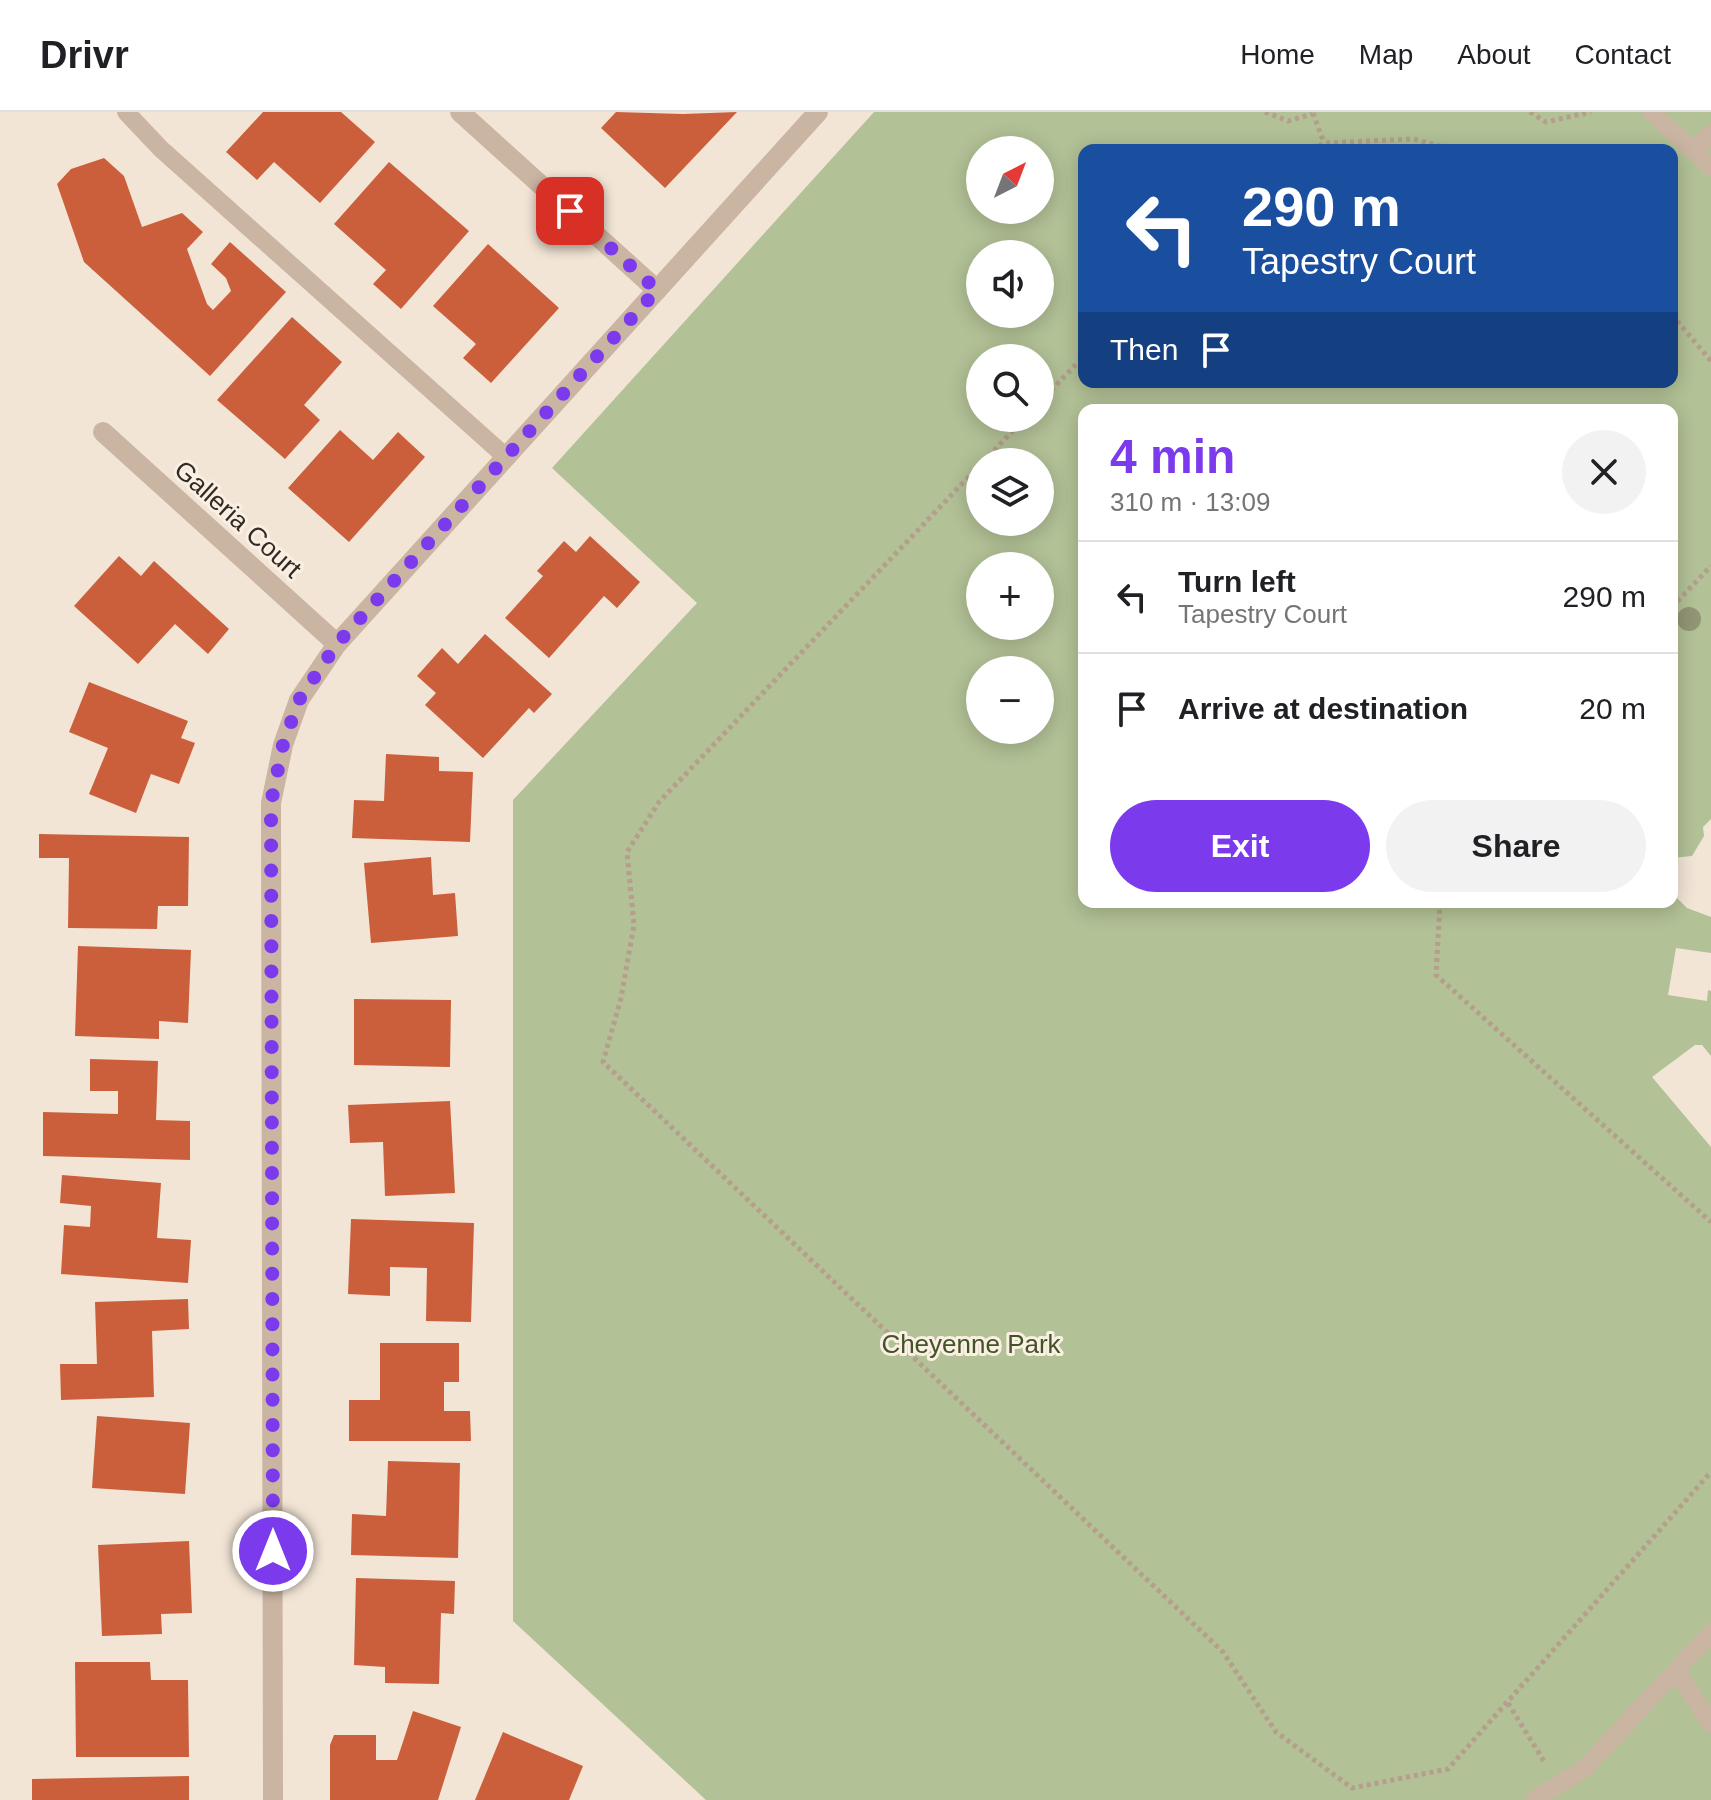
<!DOCTYPE html>
<html lang="en">
<head>
<meta charset="utf-8">
<style>
	body { margin:0; font-family:Arial,sans-serif; background:#f2f2f2; color:#202124; height:100vh; display:flex; flex-direction:column; font-size:30px; white-space:nowrap }
	* { box-sizing:border-box; margin:0 }
	p { font-size:26px; color:#757577 }
	.icon { flex:none; width:44px; height:44px; fill:none; stroke:currentColor; stroke-width:2; stroke-linecap:round; stroke-linejoin:round }
	.map { position:relative; flex:1; overflow:hidden }
	.details { position:absolute; left:1078px; top:292px; width:600px; height:504px; display:flex; flex-direction:column; background:#fff; border-radius:16px; box-shadow:0 4px 20px #0003 }
	.details>* { flex:none }
	.top-card { position:absolute; left:1078px; top:32px; width:600px; height:244px; border-radius:16px; box-shadow:0 4px 20px #0003; background:#1a4fa0; color:#fff; overflow:hidden }
	.needle { width:52px; rotate:42deg }
	.buttons { position:absolute; left:966px; top:24px; display:grid; gap:16px }
	.buttons a { display:grid; place-items:center; width:88px; height:88px; border-radius:50%; background:#fff; box-shadow:0 4px 20px #0003; font-size:40px }
	.pin { position:absolute; display:grid; place-items:center; width:68px; height:68px; color:#fff; margin:-34px; border-radius:16px; box-shadow:0 4px 12px #0006 }
	.me { position:absolute; width:88px; margin:-44px; rotate:0deg; stroke-linejoin:round; filter:drop-shadow(0 0 6px #0008) }
	.turn { display:flex; align-items:center; gap:28px; height:168px; padding:0 32px; font-size:36px }
	.turn .icon { width:104px; height:104px; stroke-width:2.5 }
	.turn b { display:block; font-size:56px; line-height:68px }
	.then { display:flex; align-items:center; height:76px; padding:0 32px; background:#0003; gap:16px; font-size:30px }
	.round { display:grid; place-items:center; flex:none; width:84px; height:84px; border-radius:42px; background:#f2f2f2 }
	.overview { display:flex; align-items:center; justify-content:space-between; height:136px; padding:0 32px }
	h1 { font-size:48px; font-weight:700; line-height:60px; color:#7c3aed }
	.action { display:flex; gap:16px; margin-top:auto; padding:16px 32px }
	.action a { flex:1; height:92px; border-radius:48px; background:#7c3aed; color:#fff; font-size:32px; font-weight:700; line-height:92px; text-align:center }
	.action a+a { background:#f2f2f2; color:#202124 }
	ul { padding:0; list-style:none }
	li { display:flex; align-items:center; gap:24px; height:112px; padding:0 32px; border-top:2px solid #e0e0e0 }
	li div { flex:1 }
	li b { display:block; font-size:30px }
	li em { font-style:normal }
	header { display:flex; align-items:center; gap:48px; box-sizing:border-box; height:112px; padding:0 40px; background:#fff; border-bottom:2px solid #e0e0e0 }
	header strong { font-size:38px }
	nav { display:flex; gap:44px; margin-inline-start:auto; font-size:28px }
	.map>svg:first-child { display:block }
	.green { fill:#b2c196; fill-rule:evenodd }
	.building { fill:#cb5f3b }
	.lines { fill:none; stroke-linecap:round; stroke-linejoin:round }
	.path { stroke:#b59e8c; stroke-width:5; stroke-dasharray:4 4; stroke-linecap:butt }
	.service { stroke:#cab4a2; stroke-width:18 }
	.minor { stroke:#cab4a2; stroke-width:20 }
	.tree { fill:#929576 }
	.route { stroke:#7c3aed; stroke-width:14; stroke-dasharray:0 25.2 }
	.labels { text-anchor:middle; dominant-baseline:central; stroke-width:6; stroke-linejoin:round; paint-order:stroke }
	.street-label { font-size:26px; fill:#342a25; stroke:#f9efe2 }
	.park-label { font-size:26px; fill:#435328; stroke:#f9efe2 }
</style>
</head>
<body>
<header>
<strong>Drivr</strong>
<nav><a>Home</a><a>Map</a><a>About</a><a>Contact</a></nav>
</header>
<div class="map">
<svg width="1711" height="1688" viewBox="0 0 1711 1688">
	<rect width="100%" height="100%" fill="#f2e5d6"/>
	<path class="green" d="M874,0H1711V707L1703,715L1704,724L1692,744L1672,746V298H1084V790H1672V781L1687,796L1711,805V841L1676,836L1668,883L1707,889L1708,878L1711,879V944L1702,933H1695L1652,965L1711,1035V1688H706L513,1509V688L697,491L552,356ZM980,38H1040V98H980ZM1084,38H1672V270H1084ZM980,142H1040V202H980ZM980,246H1040V306H980ZM980,350H1040V410H980ZM980,454H1040V514H980ZM980,558H1040V618H980Z"/>
	<g class="building">
		<path d="M263,0H341L375,30L320,91L274,50L257,68L226,40Z"/>
		<path d="M616,0L683,2L737,0L665,76L601,16Z"/>
		<path d="M104,46L124,64L142,115L182,101L203,120L187,137L207,192L213,198L231,179L226,166L211,152L230,130L286,180L210,264L84,150L57,72L71,57Z"/>
		<path d="M389,50L469,119L401,197L373,172L386,158L334,112Z"/>
		<path d="M488,132L559,196L491,271L463,246L476,232L433,194Z"/>
		<path d="M292,205L342,250L304,293L320,308L285,347L217,288Z"/>
		<path d="M340,318L373,348L398,320L425,345L349,430L288,376Z"/>
		<path d="M590,424L640,470L617,496L604,484L549,546L505,506L543,464L537,459L564,429L576,440Z"/>
		<path d="M119,444L141,464L154,449L229,517L208,542L175,512L138,552L74,494Z"/>
		<path d="M485,522L552,582L534,601L529,596L483,646L425,593L436,581L417,564L442,536L458,552Z"/>
		<path d="M89,570L188,609L181,626L195,631L179,672L151,662L136,701L89,682L108,636L69,620Z"/>
		<path d="M386,642L439,645V659L473,660L470,730L352,726L354,688L384,689Z"/>
		<path d="M39,722L189,725L188,794H158L157,817L68,816L69,746H39Z"/>
		<path d="M431,745L433,783L455,781L458,824L371,831L364,751Z"/>
		<path d="M78,834L191,838L188,911L159,909V927L75,924Z"/>
		<path d="M354,887L451,888L450,955L354,953Z"/>
		<path d="M90,947L158,949L156,1008L190,1009V1048L43,1044V1000L118,1002V979H90Z"/>
		<path d="M450,989L455,1081L385,1084L383,1030L350,1031L348,993Z"/>
		<path d="M62,1063L161,1071L157,1126L191,1128L188,1171L61,1162L64,1113L90,1115L91,1094L60,1091Z"/>
		<path d="M351,1107L474,1111L471,1210L426,1209L427,1156L390,1155V1184L348,1182Z"/>
		<path d="M188,1187L189,1217L152,1219L154,1285L61,1288L60,1252H97L95,1190Z"/>
		<path d="M380,1231H459V1270H444V1299H470L471,1329H349V1288H380Z"/>
		<path d="M97,1304L190,1311L185,1382L92,1376Z"/>
		<path d="M388,1349L460,1351L458,1446L351,1443L352,1402L386,1404Z"/>
		<path d="M189,1429L192,1501L161,1502L162,1522L102,1524L98,1433Z"/>
		<path d="M356,1466L455,1469L454,1502L441,1501L439,1572L385,1571V1555L354,1553Z"/>
		<path d="M75,1550H150L151,1568H188L189,1645H76Z"/>
		<path d="M413,1599L461,1615L438,1688H330V1633L334,1623H376V1648H397Z"/>
		<path d="M503,1620L583,1654L569,1688H475Z"/>
		<path d="M189,1664V1688H32V1667Z"/>
	</g>
	<g class="lines">
		<g class="path">
			<path d="M1265,0L1288,9L1312,2"/>
			<path d="M1530,0L1546,10L1591,0"/>
			<path d="M1313,1L1324,31"/>
			<path d="M1312,38L1324,31L1414,27L1454,38"/>
			<path d="M1672,203L1711,249"/>
			<path d="M1040,290L1084,244"/>
			<path d="M983,350L1025,306"/>
			<path d="M980,353L659,690L627,740L634,813L621,886L603,950L1223,1540L1276,1620L1352,1676L1448,1657L1711,1360"/>
			<path d="M1672,495L1711,454"/>
			<path d="M1440,790L1436,863L1711,1110"/>
			<path d="M1508,1591L1545,1651"/>
		</g>
		<g class="service">
			<path d="M126,0L161,37L506,345"/>
			<path d="M1651,0L1711,55"/>
			<path d="M1694,39L1711,21"/>
			<path d="M1676,1558L1711,1612"/>
			<path d="M1534,1688L1584,1657L1711,1521"/>
		</g>
		<g class="minor">
			<path d="M460,0L657,178"/>
			<path d="M103,320L337,532"/>
			<path d="M273,1688L271,691L283,633L299,588L337,532L818,0"/>
		</g>
	</g>
	<circle class="tree" cx="1689" cy="507" r="12"/>
	<g class="lines">
		<path class="route" d="M273,1439L271,691L283,633L299,588L337,532L657,178L570,99"/>
	</g>
	<g class="labels">
		<g class="street-label">
			<text transform="translate(238 407) rotate(42)">Galleria Court</text>
		</g>
		<g class="park-label">
			<text x="971" y="1232">Cheyenne Park</text>
		</g>
	</g>
</svg>
<div class="buttons">
<a><svg class="needle" viewBox="-14 -14 28 28"><path d="M0-13l5 13h-10z" fill="#e53935"/><path d="M0 13l5-13h-10z" fill="#757577"/></svg></a>
<a><svg class="icon" aria-label="sound" viewBox="0 0 24 24"><path d="M4 9h4l5-4v14l-5-4H4zM17 9q2 3 0 6"/></svg></a>
<a><svg class="icon" aria-label="search" viewBox="0 0 24 24"><circle cx="10" cy="10" r="6"/><path d="M15 15l6 6"/></svg></a>
<a><svg class="icon" aria-label="layers" viewBox="0 0 24 24"><path d="M12 4l9 5-9 5-9-5zM3 14l9 5 9-5"/></svg></a>
<a>+</a>
<a>−</a>
</div>
<div class="pin" style="left:570px;top:99px;background:#d93025"><svg class="icon" aria-label="arrive" viewBox="0 0 24 24"><path d="M6 21V4h12l-3 4 3 4H6"/></svg></div>
<svg class="me" style="left:273px;top:1439px" viewBox="-20 -20 40 40"><circle r="17" fill="#7c3aed" stroke="#fff" stroke-width="3"/><path d="M0-11L8 9 0 5-8 9z" fill="#fff"/></svg>
<div class="top-card">
<div class="turn"><svg class="icon" aria-label="left" viewBox="0 0 24 24"><path d="M17 20v-9H6M10 6l-5 5 5 5"/></svg><div><b>290 m</b>Tapestry Court</div></div>
<div class="then">Then<svg class="icon" aria-label="arrive" viewBox="0 0 24 24"><path d="M6 21V4h12l-3 4 3 4H6"/></svg></div>
</div>
<section class="details">
<div class="overview"><div><h1>4 min</h1><p>310 m · 13:09</p></div><a class="round"><svg class="icon" aria-label="close" viewBox="0 0 24 24"><path d="M6 6l12 12M18 6L6 18"/></svg></a></div>
<ul>
<li><svg class="icon" aria-label="left" viewBox="0 0 24 24"><path d="M17 20v-9H6M10 6l-5 5 5 5"/></svg><div><b>Turn left</b><p>Tapestry Court</p></div><em>290 m</em></li>
<li><svg class="icon" aria-label="arrive" viewBox="0 0 24 24"><path d="M6 21V4h12l-3 4 3 4H6"/></svg><div><b>Arrive at destination</b></div><em>20 m</em></li>
</ul>
<div class="action"><a>Exit</a><a>Share</a></div>
</section>
</div>
</body>
</html>
